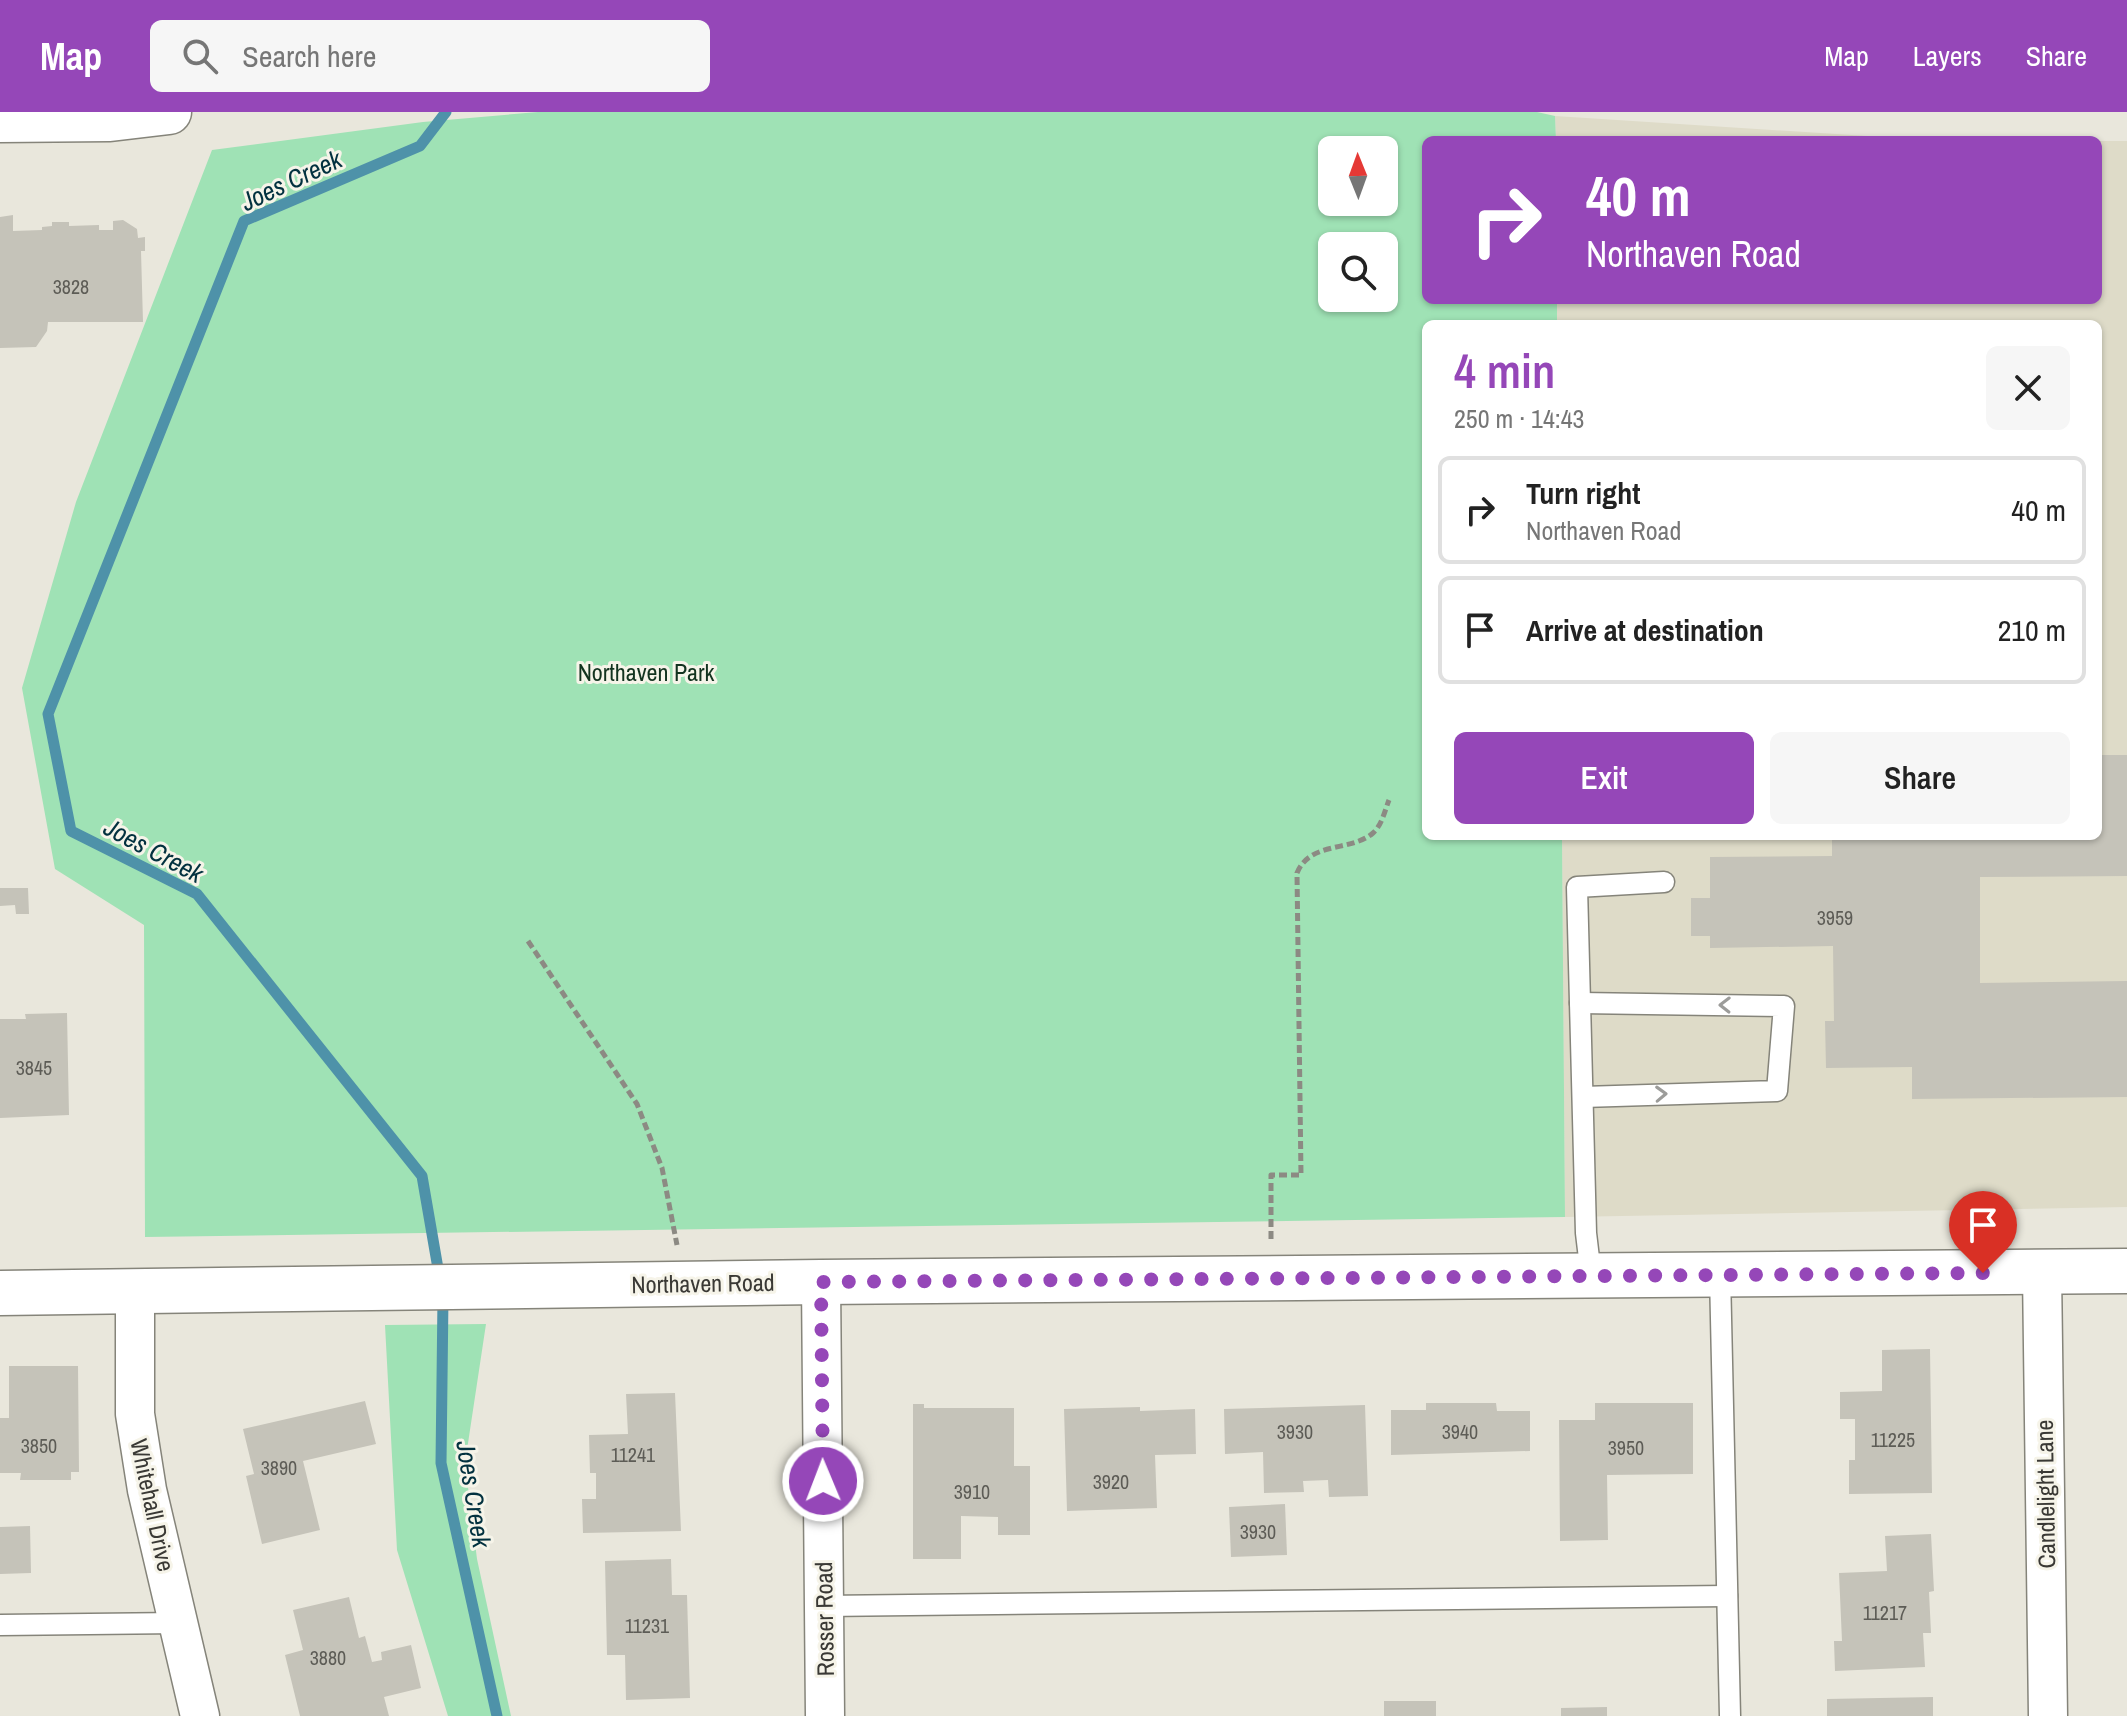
<!DOCTYPE html>
<html lang="en">
<head>
<meta charset="utf-8">
<style>
	body { margin:0; font-family:"Archivo Narrow",sans-serif; background:#f6f6f6; color:#222; height:100vh; display:flex; flex-direction:column; font-size:30px; white-space:nowrap }
	* { box-sizing:border-box; margin:0 }
	p { font-size:26px; color:#767676 }
	.icon { flex:none; width:44px; height:44px; fill:none; stroke:currentColor; stroke-width:2; stroke-linecap:round; stroke-linejoin:round }
	.map { position:relative; flex:1; overflow:hidden }
	.drawer { position:absolute; left:1422px; top:208px; width:680px; height:520px; display:flex; flex-direction:column; background:#fff; border-radius:12px; box-shadow:0 2px 6px #0004 }
	.drawer>* { flex:none }
	.hud { position:absolute; left:1422px; top:24px; width:680px; height:168px; border-radius:12px; box-shadow:0 2px 6px #0004; background:#9547b8; color:#fff; overflow:hidden }
	.needle { width:52px; rotate:359deg }
	.buttons { position:absolute; left:1318px; top:24px; display:grid; gap:16px }
	.buttons a { display:grid; place-items:center; width:80px; height:80px; border-radius:12px; background:#fff; box-shadow:0 2px 6px #0004; font-size:40px }
	.pin { position:absolute; display:grid; place-items:center; width:68px; height:68px; color:#fff; margin:-82px -34px; border-radius:50% 50% 50% 0; rotate:-45deg; box-shadow:0 0 8px #0007 }
	.pin .icon { rotate:45deg }
	.me { position:absolute; width:88px; margin:-44px; rotate:359deg; stroke-linejoin:round; filter:drop-shadow(0 0 6px #0008) }
	.turn { display:flex; align-items:center; gap:28px; height:168px; padding:0 32px; font-size:36px }
	.turn .icon { width:104px; height:104px; stroke-width:2.5 }
	.turn b { display:block; font-size:56px; line-height:68px }
	.round { display:grid; place-items:center; flex:none; width:84px; height:84px; border-radius:12px; background:#f6f6f6 }
	.headline { display:flex; align-items:center; justify-content:space-between; height:136px; padding:0 32px }
	h1 { font-size:48px; font-weight:600; line-height:60px; color:#9547b8 }
	.button { display:flex; gap:16px; margin-top:auto; padding:16px 32px }
	.button a { flex:1; height:92px; border-radius:12px; background:#9547b8; color:#fff; font-size:32px; font-weight:600; line-height:92px; text-align:center }
	.button a+a { background:#f6f6f6; color:#222 }
	ul { padding:0; list-style:none }
	li { display:flex; align-items:center; gap:24px; height:108px; margin:0 16px 12px; padding:0 16px; border:4px solid #e0e0e0; border-radius:12px }
	li div { flex:1 }
	li b { display:block; font-size:30px }
	li em { font-style:normal }
	header { display:flex; align-items:center; gap:48px; box-sizing:border-box; height:112px; padding:0 40px; background:#9547b8; color:#fff }
	header strong { font-size:38px }
	nav { display:flex; gap:44px; margin-inline-start:auto; font-size:28px }
	.search { width:560px; height:72px; background:#f6f6f6; display:flex; align-items:center; gap:20px; box-sizing:border-box; padding:0 28px; border-radius:12px; color:#767676; font-size:30px }
	.map>svg:first-child { display:block }
	.built { fill:#dedbc8 }
	.green { fill:#9fe2b5; fill-rule:evenodd }
	.lines { fill:none; stroke-linecap:round; stroke-linejoin:round }
	.stream { stroke:#4e92a9; stroke-width:11 }
	.building { fill:#c5c3b9 }
	.service-casing { stroke:#85847a; stroke-width:23 }
	.minor-casing { stroke:#85847a; stroke-width:41 }
	.tertiary-casing { stroke:#85847a; stroke-width:47 }
	.path { stroke:#8c8a83; stroke-width:5; stroke-dasharray:8 4; stroke-linecap:butt }
	.service { stroke:#fff; stroke-width:20 }
	.minor { stroke:#fff; stroke-width:38 }
	.tertiary { stroke:#fff; stroke-width:44 }
	.oneway { stroke:#9c9c9a }
	.route { stroke:#9547b8; stroke-width:14; stroke-dasharray:0 25.2 }
	.labels { text-anchor:middle; dominant-baseline:central; stroke-width:6; stroke-linejoin:round; paint-order:stroke }
	.number-label { font-size:20px; fill:#5d5c56 }
	.park-label { font-size:24px; fill:#12331f; stroke:#f6f4e9 }
	.street-label { font-size:24px; fill:#3a3935; stroke:#f6f4e9 }
	.water-label { font-size:26px; font-style:italic; fill:#02313f; stroke:#f6f4e9 }
</style>
</head>
<body>
<header>
<strong>Map</strong>
<div class="search"><svg class="icon" aria-label="search" viewBox="0 0 24 24"><circle cx="10" cy="10" r="6"/><path d="M15 15l6 6"/></svg>Search here</div>
<nav><a>Map</a><a>Layers</a><a>Share</a></nav>
</header>
<div class="map">
<svg width="2127" height="1604" viewBox="0 0 2127 1604">
	<rect width="100%" height="100%" fill="#e9e7dc"/>
	<g class="built">
		<path d="M1555,4L1929,28H1556Z"/>
		<path d="M2098,29H2127V1095L1565,1105L1562,724H2098V212H1557V188H2098Z"/>
	</g>
	<g class="green">
		<path d="M538,0H1537L1555,4L1556,28H1426V188H1557V212H1426V724H1562L1565,1105L145,1125L144,813L55,757L22,576L76,390L212,38L423,10ZM1332,38H1384V90H1332ZM1332,134H1384V186H1332Z"/>
		<path d="M486,1212L465,1351L477,1447L511,1604H448L397,1438L385,1213Z"/>
	</g>
	<g class="lines">
		<g class="stream">
			<path d="M440,1168L422,1064L197,782L71,719L48,602L244,109L420,34L446,0"/>
			<path d="M443,1185L441,1351L497,1604"/>
		</g>
	</g>
	<g class="building">
		<path d="M13,103V119L42,118V115L52,114V110H69V114L99,113V118H113V109L123,108L137,117L138,126L145,125V139H141L143,210H48L47,219L36,235L0,236V105Z"/>
		<path d="M2098,643H2127V764L1980,765V871L2127,869V985L1912,987V955L1826,956L1825,909H1834L1833,834L1710,836V824H1691V786H1710V745L1832,744V724H2098Z"/>
		<path d="M0,776H28L29,802H16L15,793L0,794Z"/>
		<path d="M67,901L69,1003L0,1006V907H26L25,902Z"/>
		<path d="M1930,1237L1932,1381L1849,1382V1348H1855V1307H1840V1280L1882,1279V1238Z"/>
		<path d="M9,1254H78L79,1360H71V1368H20L21,1361H0V1306H9Z"/>
		<path d="M675,1281L681,1419L583,1421L582,1387H596V1361H590L589,1323L628,1322L626,1282Z"/>
		<path d="M365,1289L376,1332L303,1349L320,1418L262,1432L246,1364L254,1362L243,1317Z"/>
		<path d="M1426,1291H1496L1497,1299H1530V1339L1391,1343V1298H1426Z"/>
		<path d="M1595,1291H1693V1362L1607,1363L1608,1428L1560,1429L1559,1308H1595Z"/>
		<path d="M913,1292H924V1296H1014V1354H1030V1423H998V1405L961,1404V1447H913Z"/>
		<path d="M1365,1293L1368,1384L1329,1385L1328,1368L1303,1369L1304,1380L1264,1381L1263,1340L1225,1342L1224,1297Z"/>
		<path d="M1140,1295V1299L1195,1297L1196,1342L1155,1343L1157,1396L1067,1399L1064,1297Z"/>
		<path d="M1285,1392L1287,1443L1231,1445L1229,1395Z"/>
		<path d="M30,1414L31,1461L0,1462V1415Z"/>
		<path d="M1931,1422L1934,1479L1929,1480L1931,1521H1923L1925,1555L1835,1559L1834,1529H1842L1839,1461L1887,1459L1885,1424Z"/>
		<path d="M671,1447L672,1483H687L690,1586L626,1588L625,1543H607L605,1449Z"/>
		<path d="M349,1485L359,1526L365,1524L372,1550L382,1548L381,1540L411,1533L421,1576L384,1585L389,1604H300L285,1543L303,1538L293,1498Z"/>
		<path d="M1933,1585V1604H1827V1587Z"/>
		<rect x="1384" y="1589" width="52" height="15"/>
		<path d="M1607,1595V1604H1561V1596Z"/>
	</g>
	<g class="lines">
		<defs>
			<g id="service">
				<path d="M1580,891L1784,894L1777,979L1583,985"/>
				<path d="M1720,1162L1730,1604"/>
				<path d="M1591,1163L1586,1121L1577,775L1664,770"/>
				<path d="M824,1494L1727,1484"/>
				<path d="M0,1513L179,1511"/>
			</g>
			<g id="minor">
				<path d="M2042,1160L2048,1604"/>
				<path d="M821,1170L825,1604"/>
				<path d="M135,1179V1302L147,1378L200,1604"/>
			</g>
			<g id="tertiary">
				<path d="M0,8L110,7L169,0"/>
				<path d="M0,1181L821,1170L2127,1159"/>
			</g>
		</defs>
		<use href="#service" class="service-casing"/>
		<use href="#minor" class="minor-casing"/>
		<use href="#tertiary" class="tertiary-casing"/>
		<g class="path">
			<path d="M528,829L637,992L662,1056L677,1133"/>
			<path d="M1271,1127V1063H1301L1297,761C1310,729 1351,740 1373,721C1382,713 1385,698 1389,688"/>
		</g>
		<use href="#service" class="service"/>
		<use href="#minor" class="minor"/>
		<use href="#tertiary" class="tertiary"/>
	</g>
	<defs><path id="oneway-chevron" d="M-2-3.5L2.5 0L-2 3.5" fill="none" stroke-width="1.6" stroke-linecap="round" stroke-linejoin="round" transform="scale(2)"/></defs>
	<g class="oneway">
		<use href="#oneway-chevron" transform="translate(1725 893) rotate(-179)"/>
		<use href="#oneway-chevron" transform="translate(1661 982) rotate(-2)"/>
	</g>
	<g class="lines">
		<path class="route" d="M823,1369L821,1170L1983,1161"/>
	</g>
	<g class="labels">
		<g class="number-label">
			<text x="71" y="174">3828</text>
			<text x="1835" y="805">3959</text>
			<text x="34" y="955">3845</text>
			<text x="1295" y="1319">3930</text>
			<text x="1460" y="1319">3940</text>
			<text x="1893" y="1327">11225</text>
			<text x="39" y="1333">3850</text>
			<text x="1626" y="1335">3950</text>
			<text x="633" y="1342">11241</text>
			<text x="279" y="1355">3890</text>
			<text x="1111" y="1369">3920</text>
			<text x="972" y="1379">3910</text>
			<text x="1258" y="1419">3930</text>
			<text x="1885" y="1500">11217</text>
			<text x="647" y="1513">11231</text>
			<text x="328" y="1545">3880</text>
		</g>
		<g class="park-label">
			<text x="646" y="560">Northaven Park</text>
		</g>
		<g class="street-label">
			<text transform="translate(703 1171) rotate(-1)">Northaven Road</text>
			<text transform="translate(2045 1382) rotate(-91)">Candlelight Lane</text>
			<text transform="translate(153 1393) rotate(78)">Whitehall Drive</text>
			<text transform="translate(824 1507) rotate(-91)">Rosser Road</text>
		</g>
		<g class="water-label">
			<text transform="translate(291 68) rotate(-25)">Joes Creek</text>
			<text transform="translate(154 738) rotate(28)">Joes Creek</text>
			<text transform="translate(474 1382) rotate(81)">Joes Creek</text>
		</g>
	</g>
</svg>
<div class="buttons">
<a><svg class="needle" viewBox="-14 -14 28 28"><path d="M0-13l5 13h-10z" fill="#e53935"/><path d="M0 13l5-13h-10z" fill="#767676"/></svg></a>
<a><svg class="icon" aria-label="search" viewBox="0 0 24 24"><circle cx="10" cy="10" r="6"/><path d="M15 15l6 6"/></svg></a>
</div>
<div class="pin" style="left:1983px;top:1161px;background:#d93025"><svg class="icon" aria-label="arrive" viewBox="0 0 24 24"><path d="M6 21V4h12l-3 4 3 4H6"/></svg></div>
<svg class="me" style="left:823px;top:1369px" viewBox="-20 -20 40 40"><circle r="17" fill="#9547b8" stroke="#fff" stroke-width="3"/><path d="M0-11L8 9 0 5-8 9z" fill="#fff"/></svg>
<div class="hud">
<div class="turn"><svg class="icon" aria-label="right" viewBox="0 0 24 24"><path d="M7 20v-9h11M14 6l5 5-5 5"/></svg><div><b>40 m</b>Northaven Road</div></div>
</div>
<section class="drawer">
<div class="headline"><div><h1>4 min</h1><p>250 m · 14:43</p></div><a class="round"><svg class="icon" aria-label="close" viewBox="0 0 24 24"><path d="M6 6l12 12M18 6L6 18"/></svg></a></div>
<ul>
<li><svg class="icon" aria-label="right" viewBox="0 0 24 24"><path d="M7 20v-9h11M14 6l5 5-5 5"/></svg><div><b>Turn right</b><p>Northaven Road</p></div><em>40 m</em></li>
<li><svg class="icon" aria-label="arrive" viewBox="0 0 24 24"><path d="M6 21V4h12l-3 4 3 4H6"/></svg><div><b>Arrive at destination</b></div><em>210 m</em></li>
</ul>
<div class="button"><a>Exit</a><a>Share</a></div>
</section>
</div>
</body>
</html>
